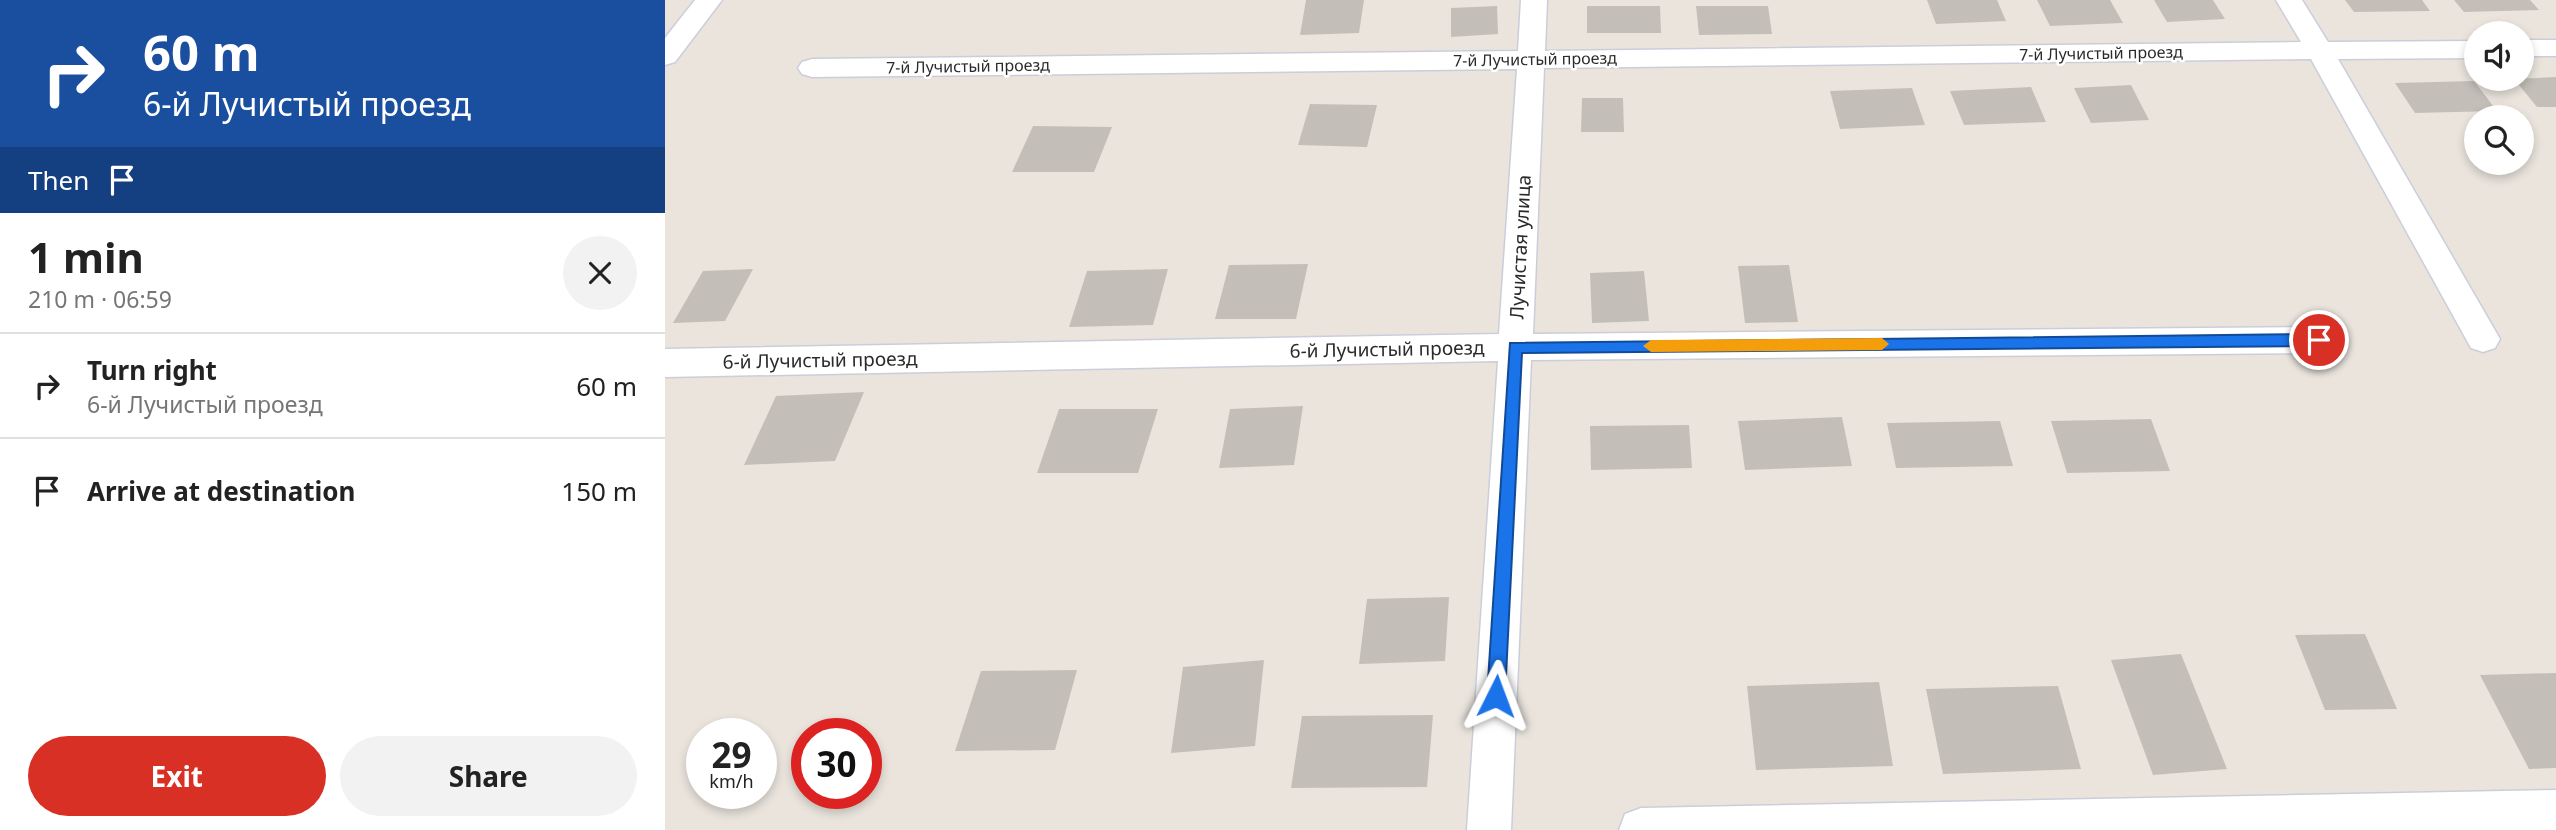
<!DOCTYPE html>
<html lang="en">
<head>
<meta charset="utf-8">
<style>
	body { margin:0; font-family:"Noto Sans",sans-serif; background:#f2f2f2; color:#222; height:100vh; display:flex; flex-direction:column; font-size:26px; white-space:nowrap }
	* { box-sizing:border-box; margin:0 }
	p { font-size:23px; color:#767676 }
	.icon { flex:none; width:38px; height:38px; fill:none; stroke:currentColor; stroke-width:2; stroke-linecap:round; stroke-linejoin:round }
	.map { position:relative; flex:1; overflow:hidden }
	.drawer { display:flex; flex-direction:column; background:#fff; width:665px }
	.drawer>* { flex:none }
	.banner { background:#1a4fa0; color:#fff; overflow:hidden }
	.fabs { position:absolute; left:1799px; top:21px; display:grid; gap:14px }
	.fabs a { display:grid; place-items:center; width:70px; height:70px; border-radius:50%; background:#fff; box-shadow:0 4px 10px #0003; font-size:35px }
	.speed { position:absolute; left:21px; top:718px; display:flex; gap:14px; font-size:35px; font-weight:700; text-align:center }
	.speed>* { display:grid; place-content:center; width:91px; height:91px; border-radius:50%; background:#fff; box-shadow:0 4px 10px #0003; line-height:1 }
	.speed small { font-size:18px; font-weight:400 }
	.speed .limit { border:10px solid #d22; background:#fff; color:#111 }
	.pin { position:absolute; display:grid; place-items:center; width:60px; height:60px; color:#fff; margin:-30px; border:4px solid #fff; border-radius:50%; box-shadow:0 2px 7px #0007 }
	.me { position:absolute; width:77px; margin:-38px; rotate:3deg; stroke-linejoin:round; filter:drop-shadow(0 0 5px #0008) }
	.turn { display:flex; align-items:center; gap:24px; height:147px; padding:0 28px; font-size:32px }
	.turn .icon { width:91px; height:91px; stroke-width:2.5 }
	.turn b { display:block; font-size:49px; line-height:60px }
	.then { display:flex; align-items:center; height:66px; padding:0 28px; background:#0003; gap:14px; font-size:26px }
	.round { display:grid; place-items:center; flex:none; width:74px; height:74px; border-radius:37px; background:#f2f2f2 }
	.headline { display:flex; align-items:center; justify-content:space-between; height:119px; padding:0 28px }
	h1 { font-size:42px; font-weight:700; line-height:52px }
	.cta { display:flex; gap:14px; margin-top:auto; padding:14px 28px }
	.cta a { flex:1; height:80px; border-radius:42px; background:#d93025; color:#fff; font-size:28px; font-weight:700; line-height:80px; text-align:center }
	.cta a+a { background:#f2f2f2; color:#222 }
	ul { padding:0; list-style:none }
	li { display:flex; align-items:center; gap:21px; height:105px; padding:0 28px; border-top:2px solid #e0e0e0 }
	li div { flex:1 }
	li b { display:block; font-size:26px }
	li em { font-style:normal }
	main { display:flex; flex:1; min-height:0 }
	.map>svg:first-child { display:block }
	.building { fill:#c3bfb8 }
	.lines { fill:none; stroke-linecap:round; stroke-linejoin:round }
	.street-casing { stroke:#cbceda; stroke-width:3 }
	.street { fill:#fff; fill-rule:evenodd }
	.route { fill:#1a73e8; stroke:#114b97; stroke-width:2 }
	.slow { fill:#f59e0b }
	.labels { text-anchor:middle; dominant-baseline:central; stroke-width:5; stroke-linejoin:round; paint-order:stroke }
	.far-street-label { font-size:16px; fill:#2a2a2a; stroke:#fff }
	.street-label { font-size:19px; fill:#2a2a2a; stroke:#fff }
</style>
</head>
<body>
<main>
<section class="drawer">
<div class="banner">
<div class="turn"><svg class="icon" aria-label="right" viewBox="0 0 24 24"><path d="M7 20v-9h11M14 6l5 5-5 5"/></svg><div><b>60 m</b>6-й Лучистый проезд</div></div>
<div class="then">Then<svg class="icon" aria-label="arrive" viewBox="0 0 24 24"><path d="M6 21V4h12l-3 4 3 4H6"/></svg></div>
</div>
<div class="headline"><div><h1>1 min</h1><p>210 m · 06:59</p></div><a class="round"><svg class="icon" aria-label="close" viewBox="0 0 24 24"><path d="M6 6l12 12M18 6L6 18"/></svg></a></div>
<ul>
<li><svg class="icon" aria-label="right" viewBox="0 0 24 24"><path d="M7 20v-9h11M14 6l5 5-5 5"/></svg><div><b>Turn right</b><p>6-й Лучистый проезд</p></div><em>60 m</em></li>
<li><svg class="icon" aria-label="arrive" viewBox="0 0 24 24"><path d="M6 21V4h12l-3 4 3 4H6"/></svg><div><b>Arrive at destination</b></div><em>150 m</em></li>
</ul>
<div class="cta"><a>Exit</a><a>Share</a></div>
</section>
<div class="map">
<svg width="1891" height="830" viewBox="0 0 1891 830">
	<rect width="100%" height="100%" fill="#eae4dd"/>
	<g class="building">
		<path d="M641,0H699L694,33L635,35Z"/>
		<path d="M1262,0H1332L1341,21L1271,24Z"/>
		<path d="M1372,0H1445L1458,23L1385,26Z"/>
		<path d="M1489,0H1548L1560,19L1502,22Z"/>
		<path d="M1680,0H1757L1765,11L1689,12Z"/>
		<path d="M1789,0H1865L1874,10L1799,12Z"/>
		<path d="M832,6L833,34L786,37V8Z"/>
		<path d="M922,6H995L996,33H922Z"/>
		<path d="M1031,6H1103L1107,34L1034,35Z"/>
		<path d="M1891,77V107H1872L1849,79Z"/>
		<path d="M1809,81L1832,111L1750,113L1730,83Z"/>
		<path d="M1466,85L1484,120L1426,123L1409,88Z"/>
		<path d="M1366,87L1381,122L1299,125L1285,91Z"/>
		<path d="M1247,88L1260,125L1175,129L1165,91Z"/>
		<path d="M917,98H958L959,132H916Z"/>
		<path d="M645,104L712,105L702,147L633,145Z"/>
		<path d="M368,126L447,127L429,172H347Z"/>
		<path d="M643,264L631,319H550L564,265Z"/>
		<path d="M1124,265L1133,322L1080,323L1073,266Z"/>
		<path d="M88,269L60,321L8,323L38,271Z"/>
		<path d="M503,269L488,325L404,327L422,271Z"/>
		<path d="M979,271L984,321L927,323L925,273Z"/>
		<path d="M199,392L170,461L79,465L111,396Z"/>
		<path d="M638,406L629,465L554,468L565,409Z"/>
		<path d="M394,409H493L473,473H372Z"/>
		<path d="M1177,417L1187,466L1080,470L1073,421Z"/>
		<path d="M1486,419L1505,471L1402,473L1386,421Z"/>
		<path d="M1335,421L1348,466L1231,468L1222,423Z"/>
		<path d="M1024,425L1027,468L926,470L925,426Z"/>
		<path d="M784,597L780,661L694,664L702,599Z"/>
		<path d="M1700,634L1732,709L1660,710L1630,635Z"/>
		<path d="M1516,654L1562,769L1488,775L1446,660Z"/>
		<path d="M599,660L590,746L506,753L518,667Z"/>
		<path d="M412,670L390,750L290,751L316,671Z"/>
		<path d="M1891,673V768L1864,769L1815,675Z"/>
		<path d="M1214,682L1228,766L1091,770L1082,686Z"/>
		<path d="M1393,686L1416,769L1278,774L1261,689Z"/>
		<path d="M768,715L762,787L626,788L637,716Z"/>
	</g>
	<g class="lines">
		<defs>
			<g id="street">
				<path d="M30,0H57L10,62L0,65V38Z"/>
				<path d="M856,0H882L880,51L1636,42L1611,0H1637L1663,42L1811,41V58L1673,59L1835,339L1830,348L1818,352L1806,348L1646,59L879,68L868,334L1654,327L1666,331L1671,340L1666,349L1654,353L866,360L846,830H802L833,361L0,377V349L834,334L852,69L147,77L137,74L133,68L137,62L147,59L853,51Z"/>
				<rect x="1857" y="40" width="34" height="16"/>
				<path d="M1891,790V830H954L960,814L976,808Z"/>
			</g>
		</defs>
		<use href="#street" class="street-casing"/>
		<use href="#street" class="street"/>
	</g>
	<path class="route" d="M1654,334L1662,340L1654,346L857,353L840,696L838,702L831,705L824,702L822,696L845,343Z"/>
	<path class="slow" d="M1217,338L1224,344L1217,350L986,352L978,346L986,340Z"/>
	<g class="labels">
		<g class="far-street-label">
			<text transform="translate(1436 53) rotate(-1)">7-й Лучистый проезд</text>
			<text transform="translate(870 59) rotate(-1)">7-й Лучистый проезд</text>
			<text transform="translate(303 66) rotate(-1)">7-й Лучистый проезд</text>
		</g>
		<g class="street-label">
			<text transform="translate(855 247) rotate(-87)">Лучистая улица</text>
			<text transform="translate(722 349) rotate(-1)">6-й Лучистый проезд</text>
			<text transform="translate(155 360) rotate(-1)">6-й Лучистый проезд</text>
		</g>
	</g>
</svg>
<div class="fabs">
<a><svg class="icon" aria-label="sound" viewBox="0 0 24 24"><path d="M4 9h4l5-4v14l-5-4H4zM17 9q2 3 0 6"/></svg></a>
<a><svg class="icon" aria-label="search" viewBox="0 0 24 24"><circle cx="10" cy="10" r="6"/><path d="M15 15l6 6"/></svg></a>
</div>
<div class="speed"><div>29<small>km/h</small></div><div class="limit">30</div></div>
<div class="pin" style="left:1654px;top:340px;background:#d93025"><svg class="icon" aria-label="arrive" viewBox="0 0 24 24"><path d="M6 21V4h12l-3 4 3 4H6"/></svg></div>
<svg class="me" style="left:831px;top:696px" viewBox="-20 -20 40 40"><path d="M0-17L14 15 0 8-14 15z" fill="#1a73e8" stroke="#fff" stroke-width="4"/></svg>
</div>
</main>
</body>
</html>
